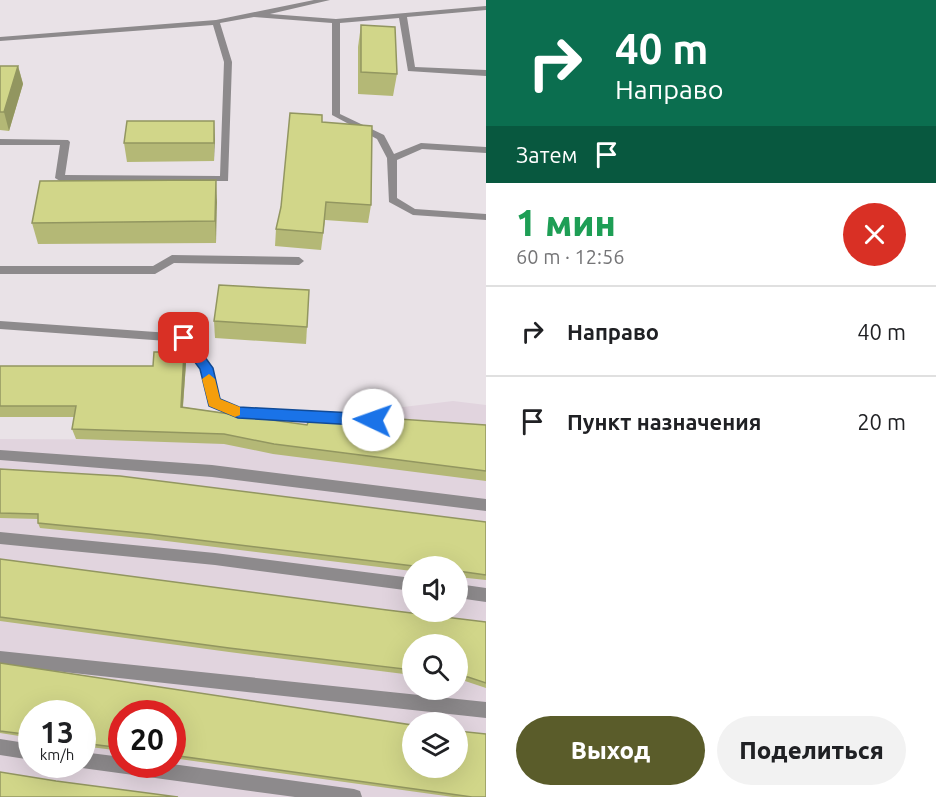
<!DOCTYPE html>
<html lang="ru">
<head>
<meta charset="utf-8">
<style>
	body { margin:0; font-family:Ubuntu,sans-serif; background:#f2f2f2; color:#202124; height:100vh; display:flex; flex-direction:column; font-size:22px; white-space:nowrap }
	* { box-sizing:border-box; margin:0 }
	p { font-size:20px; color:#757577 }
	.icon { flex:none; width:33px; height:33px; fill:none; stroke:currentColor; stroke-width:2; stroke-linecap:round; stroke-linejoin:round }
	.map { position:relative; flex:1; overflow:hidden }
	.panel { display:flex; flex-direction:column; background:#fff; width:450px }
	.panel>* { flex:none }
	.guide { background:#0b6e4f; color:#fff; overflow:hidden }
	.controls { position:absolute; left:402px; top:556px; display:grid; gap:12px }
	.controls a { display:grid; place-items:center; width:66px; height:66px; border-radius:50%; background:#fff; box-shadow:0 6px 24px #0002; font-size:30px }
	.speed { position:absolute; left:18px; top:700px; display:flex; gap:12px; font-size:30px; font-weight:700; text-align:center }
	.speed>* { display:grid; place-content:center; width:78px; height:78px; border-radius:50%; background:#fff; box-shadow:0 6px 24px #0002; line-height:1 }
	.speed small { font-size:15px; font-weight:400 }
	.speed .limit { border:9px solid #d22; background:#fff; color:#111 }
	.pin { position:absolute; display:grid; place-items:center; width:51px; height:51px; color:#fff; margin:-26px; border-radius:12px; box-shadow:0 3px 9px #0006 }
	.me { position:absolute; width:66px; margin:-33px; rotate:273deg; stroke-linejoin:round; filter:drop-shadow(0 0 4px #0008) }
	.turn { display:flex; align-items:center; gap:21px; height:126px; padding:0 30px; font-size:27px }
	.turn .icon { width:78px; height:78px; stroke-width:2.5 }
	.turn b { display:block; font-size:42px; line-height:51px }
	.then { display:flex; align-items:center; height:57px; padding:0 30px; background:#0003; gap:12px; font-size:22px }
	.round { display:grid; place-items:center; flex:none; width:63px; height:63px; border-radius:32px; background:#f2f2f2 }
	.head { display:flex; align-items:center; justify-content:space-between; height:102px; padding:0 30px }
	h1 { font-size:36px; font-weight:800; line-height:45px; color:#1e9e55 }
	.primary-button { display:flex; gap:12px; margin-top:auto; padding:12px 30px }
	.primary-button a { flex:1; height:69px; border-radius:36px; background:#5a5c2a; color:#fff; font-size:24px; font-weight:800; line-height:69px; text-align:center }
	.primary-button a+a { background:#f2f2f2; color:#202124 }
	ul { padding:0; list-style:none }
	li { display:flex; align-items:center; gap:18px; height:90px; padding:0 30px; border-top:2px solid #e0e0e0 }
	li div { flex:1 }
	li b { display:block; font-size:22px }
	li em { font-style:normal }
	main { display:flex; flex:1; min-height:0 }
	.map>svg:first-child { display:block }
	.built { fill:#e1d4de; fill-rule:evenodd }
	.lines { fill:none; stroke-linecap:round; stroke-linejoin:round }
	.service { fill:#8d8a8c; fill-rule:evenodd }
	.wall { fill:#b4b876 }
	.shaded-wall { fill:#929660 }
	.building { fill:#d1d689; stroke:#929660; stroke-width:1.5 }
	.route { fill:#1a73e8; stroke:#114b97; stroke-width:1.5 }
	.slow { fill:#f59e0b }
</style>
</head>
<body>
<main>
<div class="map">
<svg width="486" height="797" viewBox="0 0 486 797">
	<rect width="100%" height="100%" fill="#e9e2e7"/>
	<path class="built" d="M453,401L486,405V797H0V439L214,440L312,418ZM412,567H458V612H412ZM412,645H458V690H412ZM32,714H82V765H32ZM122,714H172V765H122ZM412,723H458V768H412Z"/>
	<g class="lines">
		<g class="service">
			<path d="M314,0H330L270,14L336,19L486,6V10L407,17L415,67L486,70V76L408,71L399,18L340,23V114L384,135L394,154L421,143L486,147V153L422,149L397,160V198L415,209L486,214V220L413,215L389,202L387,158L377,139L332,115V23L254,17L220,23L232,62L228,181H60L55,178L60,145H0V139L68,140L70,142L65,175L220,176L224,62L213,25L0,41V37L216,20Z"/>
			<path d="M172,255L299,257L304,261L299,265L174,263L155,274H0V266H153Z"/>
			<path d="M0,321L184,334L188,335L212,368L219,399L239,407L326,412L330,413L332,417L330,421L326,422L238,417L210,405L200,369L181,342L0,329Z"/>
			<path d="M0,450L212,465L486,499V511L212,477L0,460Z"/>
			<path d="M0,532L215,553L412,578V591L215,565L0,544Z"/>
			<path d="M458,584L486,588V602L458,598Z"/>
			<path d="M0,651L486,702V718L0,665Z"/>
			<path d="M0,739L32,744V760L0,755Z"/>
			<path d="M82,752L122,757V765L172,764L354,789L360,791L362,797H295L82,768L76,765H82Z"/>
		</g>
	</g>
	<g class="wall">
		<path d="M361,25L397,74L393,96L358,94V47Z"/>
		<path d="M0,66H18L23,84L9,131L0,130Z"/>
		<path d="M214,121V161L127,162L124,143Z"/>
		<path d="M322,122L371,205L368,223L325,220L321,250L275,246L276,229Z"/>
		<path d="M216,180V243L38,244L32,223Z"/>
		<path d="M214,321L307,327L306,344L215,338Z"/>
		<path d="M184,352L186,363L183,407L307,425H486V481L273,454L224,444L76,439L72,429L74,417H0V366H153Z"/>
		<path d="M0,469L486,522V580L458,577V567H412V571L150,539L40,528L38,523V519L0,518Z"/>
		<path d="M0,559L387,610L486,622V688L465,681L458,680V645H412V675L229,652L0,621Z"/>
		<path d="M0,663L412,725L486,797H453L172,758V714H122V751L82,746V714H32V738L0,733Z"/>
	</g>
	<g class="shaded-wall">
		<path d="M18,66L23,84L9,131L4,112Z"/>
		<path d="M214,121L215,140L214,161Z"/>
		<path d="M216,180L217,202L216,243L215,221Z"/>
		<path d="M184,352L186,363L182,417L181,407Z"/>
	</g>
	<g class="building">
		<path d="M361,25L395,27L397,74L361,72Z"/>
		<path d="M0,66H18L4,112H0Z"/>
		<path d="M290,113L322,115V122L372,126L371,205L326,202L323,233L276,229L281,207Z"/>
		<path d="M127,121H214V143H124Z"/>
		<path d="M216,180L215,221L32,223L40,181Z"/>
		<path d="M219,285L309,290L307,327L214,321Z"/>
		<path d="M154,352H184L181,407L307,425L312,413L486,425V471L274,444L224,434L72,429L76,406H0V366H153Z"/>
		<path d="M0,469L120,476L486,522V575L458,571V567H422L149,534L38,523V514L0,513Z"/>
		<path d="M0,559L387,610L486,622V683L468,677L458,676V645H412V670L229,648L0,617Z"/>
		<path d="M0,663L412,725V768H458V731L486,734V797H472L172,755V714H122V748L82,743V714H32V735L0,731Z"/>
		<path d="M0,772L56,781L178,797H0Z"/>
	</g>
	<path class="route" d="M184,333L188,334L213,368L220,399L239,407L373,414L380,420L373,426L238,418L209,406L200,369L177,338Z"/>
	<path class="slow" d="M209,374L215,379L220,399L240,407V415L235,417L209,406L202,379Z"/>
</svg>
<div class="controls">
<a><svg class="icon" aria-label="sound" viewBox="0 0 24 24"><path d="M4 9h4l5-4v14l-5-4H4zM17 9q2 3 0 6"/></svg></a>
<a><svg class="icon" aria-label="search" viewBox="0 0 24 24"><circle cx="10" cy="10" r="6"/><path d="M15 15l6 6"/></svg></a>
<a><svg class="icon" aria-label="layers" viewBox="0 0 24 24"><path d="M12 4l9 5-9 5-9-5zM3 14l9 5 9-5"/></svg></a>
</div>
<div class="speed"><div>13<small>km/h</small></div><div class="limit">20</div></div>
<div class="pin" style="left:184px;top:338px;background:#d93025"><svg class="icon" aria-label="arrive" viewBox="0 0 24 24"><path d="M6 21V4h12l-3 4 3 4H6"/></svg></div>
<svg class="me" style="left:373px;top:420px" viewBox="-20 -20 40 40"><circle r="19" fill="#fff"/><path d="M0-13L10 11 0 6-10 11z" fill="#1a73e8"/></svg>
</div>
<section class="panel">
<div class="guide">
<div class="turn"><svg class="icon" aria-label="right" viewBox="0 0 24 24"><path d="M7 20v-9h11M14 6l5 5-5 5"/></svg><div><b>40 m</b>Направо</div></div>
<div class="then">Затем<svg class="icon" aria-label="arrive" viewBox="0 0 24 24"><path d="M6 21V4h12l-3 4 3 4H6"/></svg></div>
</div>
<div class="head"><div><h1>1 мин</h1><p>60 m · 12:56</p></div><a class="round" style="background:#d93025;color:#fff"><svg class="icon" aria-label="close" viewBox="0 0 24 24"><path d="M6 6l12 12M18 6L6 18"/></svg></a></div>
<ul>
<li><svg class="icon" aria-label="right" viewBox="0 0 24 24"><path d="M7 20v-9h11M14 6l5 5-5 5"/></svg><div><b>Направо</b></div><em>40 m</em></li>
<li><svg class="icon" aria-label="arrive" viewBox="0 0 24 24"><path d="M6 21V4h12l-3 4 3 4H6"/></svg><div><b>Пункт назначения</b></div><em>20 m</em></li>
</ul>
<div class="primary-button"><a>Выход</a><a>Поделиться</a></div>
</section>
</main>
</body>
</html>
